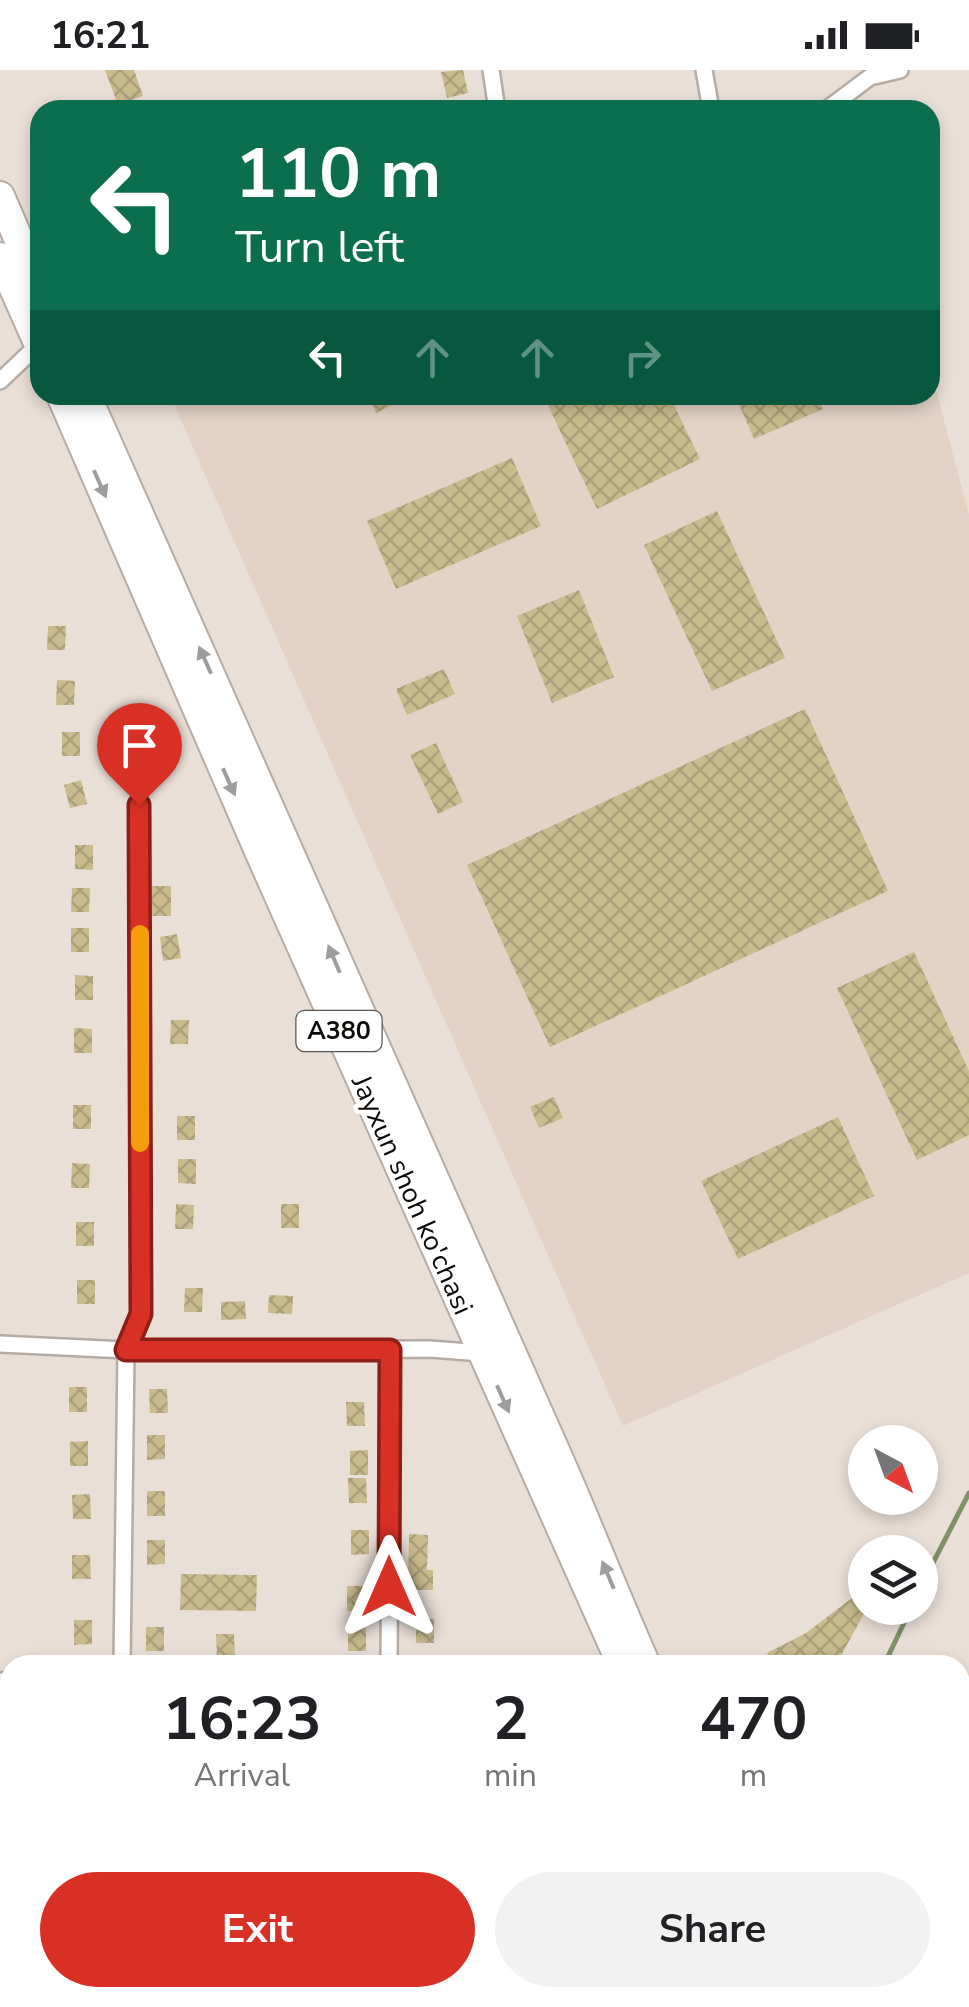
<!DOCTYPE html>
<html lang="en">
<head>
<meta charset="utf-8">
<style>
	body { margin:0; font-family:"Nunito Sans",sans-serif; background:#f2f2f2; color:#202124; height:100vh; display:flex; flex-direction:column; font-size:38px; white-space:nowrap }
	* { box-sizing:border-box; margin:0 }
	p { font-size:32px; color:#757577 }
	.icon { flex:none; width:55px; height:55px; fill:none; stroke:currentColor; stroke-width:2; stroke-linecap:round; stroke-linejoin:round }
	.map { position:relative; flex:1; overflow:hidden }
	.drawer { position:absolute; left:0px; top:1585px; width:970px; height:352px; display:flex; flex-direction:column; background:#fff; border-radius:30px 30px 0 0; box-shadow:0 5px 15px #0003 }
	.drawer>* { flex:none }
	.hud { position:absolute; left:30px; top:30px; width:910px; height:305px; border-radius:30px; box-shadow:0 5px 15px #0003; background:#0b6e4f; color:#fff; overflow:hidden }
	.needle { width:65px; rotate:139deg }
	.fabs { position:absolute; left:848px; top:1355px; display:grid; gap:20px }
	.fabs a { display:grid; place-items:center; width:90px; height:90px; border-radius:50%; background:#fff; box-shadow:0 5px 15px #0003; font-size:50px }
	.pin { position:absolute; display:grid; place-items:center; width:85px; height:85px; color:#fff; margin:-102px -42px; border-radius:50% 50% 50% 0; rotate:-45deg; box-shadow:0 0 10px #0007 }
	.pin .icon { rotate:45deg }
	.me { position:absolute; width:110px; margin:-55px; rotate:0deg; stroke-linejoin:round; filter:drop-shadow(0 0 8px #0008) }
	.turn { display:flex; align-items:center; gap:35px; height:210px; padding:0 40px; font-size:45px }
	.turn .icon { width:130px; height:130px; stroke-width:2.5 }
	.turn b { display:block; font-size:70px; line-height:85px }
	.lanes { display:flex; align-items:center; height:95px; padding:0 40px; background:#0003; justify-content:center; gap:50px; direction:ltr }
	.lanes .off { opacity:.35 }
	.eta { display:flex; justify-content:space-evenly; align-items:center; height:170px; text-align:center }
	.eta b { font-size:60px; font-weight:700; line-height:70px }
	.action { display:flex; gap:20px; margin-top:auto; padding:20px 40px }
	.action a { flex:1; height:115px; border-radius:60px; background:#d93025; color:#fff; font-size:40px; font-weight:700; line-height:115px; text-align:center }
	.action a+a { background:#f2f2f2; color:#202124 }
	.status { display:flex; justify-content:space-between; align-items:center; height:70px; padding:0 50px; background:#fff; direction:ltr }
	.status svg { height:28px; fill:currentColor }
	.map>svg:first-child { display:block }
	.built { fill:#e3d2c5 }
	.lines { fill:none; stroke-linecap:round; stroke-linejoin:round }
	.stream { stroke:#829168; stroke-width:5 }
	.building { fill:url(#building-cross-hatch) }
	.street-casing { stroke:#b6aca4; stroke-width:20 }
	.highway-casing { stroke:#b6aca4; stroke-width:32 }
	.street { stroke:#fff; stroke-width:15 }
	.highway { stroke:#fff; stroke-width:28 }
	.oneway { fill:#9f9d9c }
	.route-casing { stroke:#8d1f18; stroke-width:25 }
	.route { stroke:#d93025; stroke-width:18 }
	.slow { stroke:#f59e0b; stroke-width:18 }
	.labels { text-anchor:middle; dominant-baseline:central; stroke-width:9; stroke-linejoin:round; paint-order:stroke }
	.shield { fill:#fff; stroke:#565452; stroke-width:2.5 }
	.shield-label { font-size:25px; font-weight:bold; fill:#0e0b08 }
	.street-label { font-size:28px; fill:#0e0b08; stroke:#fff }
</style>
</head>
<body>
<div class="status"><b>16:21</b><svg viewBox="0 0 49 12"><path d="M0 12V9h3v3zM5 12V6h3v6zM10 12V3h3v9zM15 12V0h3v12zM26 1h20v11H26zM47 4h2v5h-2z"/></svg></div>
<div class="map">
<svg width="969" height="1937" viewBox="0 0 969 1937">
	<defs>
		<pattern id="building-cross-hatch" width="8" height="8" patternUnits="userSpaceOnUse" patternTransform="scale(2.5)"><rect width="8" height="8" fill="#cabb8e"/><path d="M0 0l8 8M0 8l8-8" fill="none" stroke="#ac9f79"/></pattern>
	</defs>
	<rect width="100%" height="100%" fill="#eadfd7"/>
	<g class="built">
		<path d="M930,297L969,445V1203L623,1356L170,325H930Z"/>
		<path d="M969,1645V1937H893V1928H960V1653Z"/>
	</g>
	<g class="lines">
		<g class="stream">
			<path d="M920,1518L969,1423"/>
			<path d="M884,1595L911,1538"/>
			<path d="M842,1937V1928"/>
		</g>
	</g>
	<g class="building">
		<path d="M105,0H134L143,26L118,35Z"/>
		<path d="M463,0L468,23L447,28L441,2Z"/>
		<path d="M368,325H413L376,343Z"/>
		<path d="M543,325H669L700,389L597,439Z"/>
		<path d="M735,325H817L823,339L754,369Z"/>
		<path d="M512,388L541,456L396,519L367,451Z"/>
		<path d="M717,441L785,588L712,621L644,475Z"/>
		<path d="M579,520L614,607L552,633L517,546Z"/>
		<path d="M48,556H66L65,580H47Z"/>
		<path d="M444,599L455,624L407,645L396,619Z"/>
		<path d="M57,610L75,611L74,635H56Z"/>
		<path d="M805,639L888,821L550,977L467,795Z"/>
		<rect x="62" y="662" width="18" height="24"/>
		<path d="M436,673L463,732L438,744L410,685Z"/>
		<path d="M81,710L87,734L70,738L64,715Z"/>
		<path d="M75,775H93V800L75,799Z"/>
		<rect x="152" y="816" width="19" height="30"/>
		<path d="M72,818H90L89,842H71Z"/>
		<rect x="71" y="858" width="18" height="24"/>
		<path d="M177,864L181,888L163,891L160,867Z"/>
		<path d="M914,882L969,1001V1065L917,1090L837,918Z"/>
		<path d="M75,905L93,906V930H75Z"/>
		<path d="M171,950H189L188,974H170Z"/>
		<path d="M74,958L92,959V983H74Z"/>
		<path d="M554,1027L563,1048L539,1058L530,1037Z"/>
		<rect x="73" y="1035" width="18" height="24"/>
		<rect x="177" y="1046" width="18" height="24"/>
		<path d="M838,1047L874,1126L738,1189L701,1111Z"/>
		<path d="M178,1089H196V1114L178,1113Z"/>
		<path d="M72,1093L90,1094L89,1118H71Z"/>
		<path d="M176,1134L194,1135L193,1159H175Z"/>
		<rect x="281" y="1134" width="18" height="24"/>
		<rect x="76" y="1152" width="18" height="24"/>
		<rect x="77" y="1210" width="18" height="24"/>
		<path d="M185,1218H203L202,1242H184Z"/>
		<path d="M269,1225L293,1226L292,1244L268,1243Z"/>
		<path d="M245,1231L246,1249L221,1250V1232Z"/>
		<rect x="69" y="1317" width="18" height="25"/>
		<path d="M149,1319H167L168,1343H150Z"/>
		<path d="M346,1332H364L365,1356H347Z"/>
		<path d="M147,1365H165V1389L147,1390Z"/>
		<path d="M88,1371V1396H70V1372Z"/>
		<path d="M368,1380V1405H350V1381Z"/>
		<path d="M348,1408H366L367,1433H349Z"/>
		<rect x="147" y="1421" width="18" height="25"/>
		<path d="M90,1424L91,1449H73L72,1425Z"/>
		<path d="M351,1460H369V1484L351,1485Z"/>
		<path d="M409,1464L428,1465L427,1500H433V1520H408Z"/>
		<path d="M147,1470H165V1494L147,1495Z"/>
		<path d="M72,1485H90L91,1509H72Z"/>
		<path d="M181,1504L257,1505L256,1541L180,1540Z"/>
		<path d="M347,1516H365L366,1540L347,1541Z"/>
		<path d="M865,1518L867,1538L836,1595H773L767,1583L806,1563Z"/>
		<rect x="416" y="1549" width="18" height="24"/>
		<path d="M74,1550H92V1574L74,1575Z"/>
		<rect x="146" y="1557" width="18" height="24"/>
		<rect x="348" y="1557" width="18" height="24"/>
		<path d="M216,1564H234L235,1589H217Z"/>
		<path d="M969,1724V1808L966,1810L960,1796V1728Z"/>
		<rect x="143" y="1928" width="18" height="9"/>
		<rect x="418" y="1928" width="18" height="9"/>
		<path d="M570,1928H608V1933L570,1936Z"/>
	</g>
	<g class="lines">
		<defs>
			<g id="street">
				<path d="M491,0L497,40"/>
				<path d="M704,0L711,40"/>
				<path d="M826,40L870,7L900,0"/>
				<path d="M0,311L40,273"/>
				<path d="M0,1274L126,1280L430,1279L482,1283"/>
				<path d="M122,1595L126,1280L141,1244L139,735"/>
				<path d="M389,1595L391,1280"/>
				<path d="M0,1611L10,1610"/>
				<path d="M123,1928V1937"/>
				<path d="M392,1928L393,1937"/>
			</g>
			<g id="highway">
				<path d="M0,126L40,219"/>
				<path d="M0,187L40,277"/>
				<path d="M61,325L262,788L622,1595"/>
				<path d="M86,325C245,681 401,1038 561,1394C590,1460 616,1528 646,1595"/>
				<path d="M769,1928L773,1937"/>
				<path d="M796,1928L801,1937"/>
			</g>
		</defs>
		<use href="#street" class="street-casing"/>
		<use href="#highway" class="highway-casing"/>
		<use href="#street" class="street"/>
		<use href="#highway" class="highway"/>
	</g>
	<defs><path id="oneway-solid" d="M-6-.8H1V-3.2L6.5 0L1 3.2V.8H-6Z" transform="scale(2.5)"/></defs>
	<g class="oneway">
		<use href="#oneway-solid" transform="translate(100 414) rotate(66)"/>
		<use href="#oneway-solid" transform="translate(205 590) rotate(-114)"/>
		<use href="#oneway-solid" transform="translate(229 712) rotate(66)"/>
		<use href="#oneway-solid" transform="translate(334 889) rotate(-113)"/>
		<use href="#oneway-solid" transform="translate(503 1329) rotate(66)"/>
		<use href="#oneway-solid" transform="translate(608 1505) rotate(-113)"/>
	</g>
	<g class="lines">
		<defs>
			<path id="route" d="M139,735L141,1244L126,1280H390L389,1517"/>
		</defs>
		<use href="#route" class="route-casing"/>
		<use href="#route" class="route"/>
		<path class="slow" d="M140,864V1073"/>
	</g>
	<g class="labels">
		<rect class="shield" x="296.5" y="941" width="85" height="40" rx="8"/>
		<g class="shield-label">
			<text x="339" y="961">A380</text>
		</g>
		<g class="street-label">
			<text transform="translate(412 1125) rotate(66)">Jayxun shoh ko'chasi</text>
		</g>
	</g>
</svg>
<div class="fabs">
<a><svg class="needle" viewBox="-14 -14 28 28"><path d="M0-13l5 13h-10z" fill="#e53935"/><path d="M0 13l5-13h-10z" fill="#757577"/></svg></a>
<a><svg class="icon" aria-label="layers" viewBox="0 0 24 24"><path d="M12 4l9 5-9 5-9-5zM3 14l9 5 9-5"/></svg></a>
</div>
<div class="pin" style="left:139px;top:735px;background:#d93025"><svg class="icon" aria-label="arrive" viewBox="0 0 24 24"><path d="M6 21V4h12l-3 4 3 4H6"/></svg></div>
<svg class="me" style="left:389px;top:1517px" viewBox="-20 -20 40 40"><path d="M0-17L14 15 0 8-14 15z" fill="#d93025" stroke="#fff" stroke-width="4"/></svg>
<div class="hud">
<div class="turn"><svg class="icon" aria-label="left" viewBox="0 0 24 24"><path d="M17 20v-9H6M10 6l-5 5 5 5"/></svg><div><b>110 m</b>Turn left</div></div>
<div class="lanes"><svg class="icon" aria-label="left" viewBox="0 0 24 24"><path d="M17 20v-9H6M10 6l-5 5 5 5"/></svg><svg class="icon off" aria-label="ahead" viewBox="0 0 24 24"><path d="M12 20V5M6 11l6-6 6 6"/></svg><svg class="icon off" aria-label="ahead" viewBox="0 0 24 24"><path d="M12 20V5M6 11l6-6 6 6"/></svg><svg class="icon off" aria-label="right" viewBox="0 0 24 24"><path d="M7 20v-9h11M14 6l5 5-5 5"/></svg></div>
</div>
<section class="drawer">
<div class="eta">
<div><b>16:23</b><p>Arrival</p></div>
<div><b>2</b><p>min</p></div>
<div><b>470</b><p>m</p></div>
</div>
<div class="action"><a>Exit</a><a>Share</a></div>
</section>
</div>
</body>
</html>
